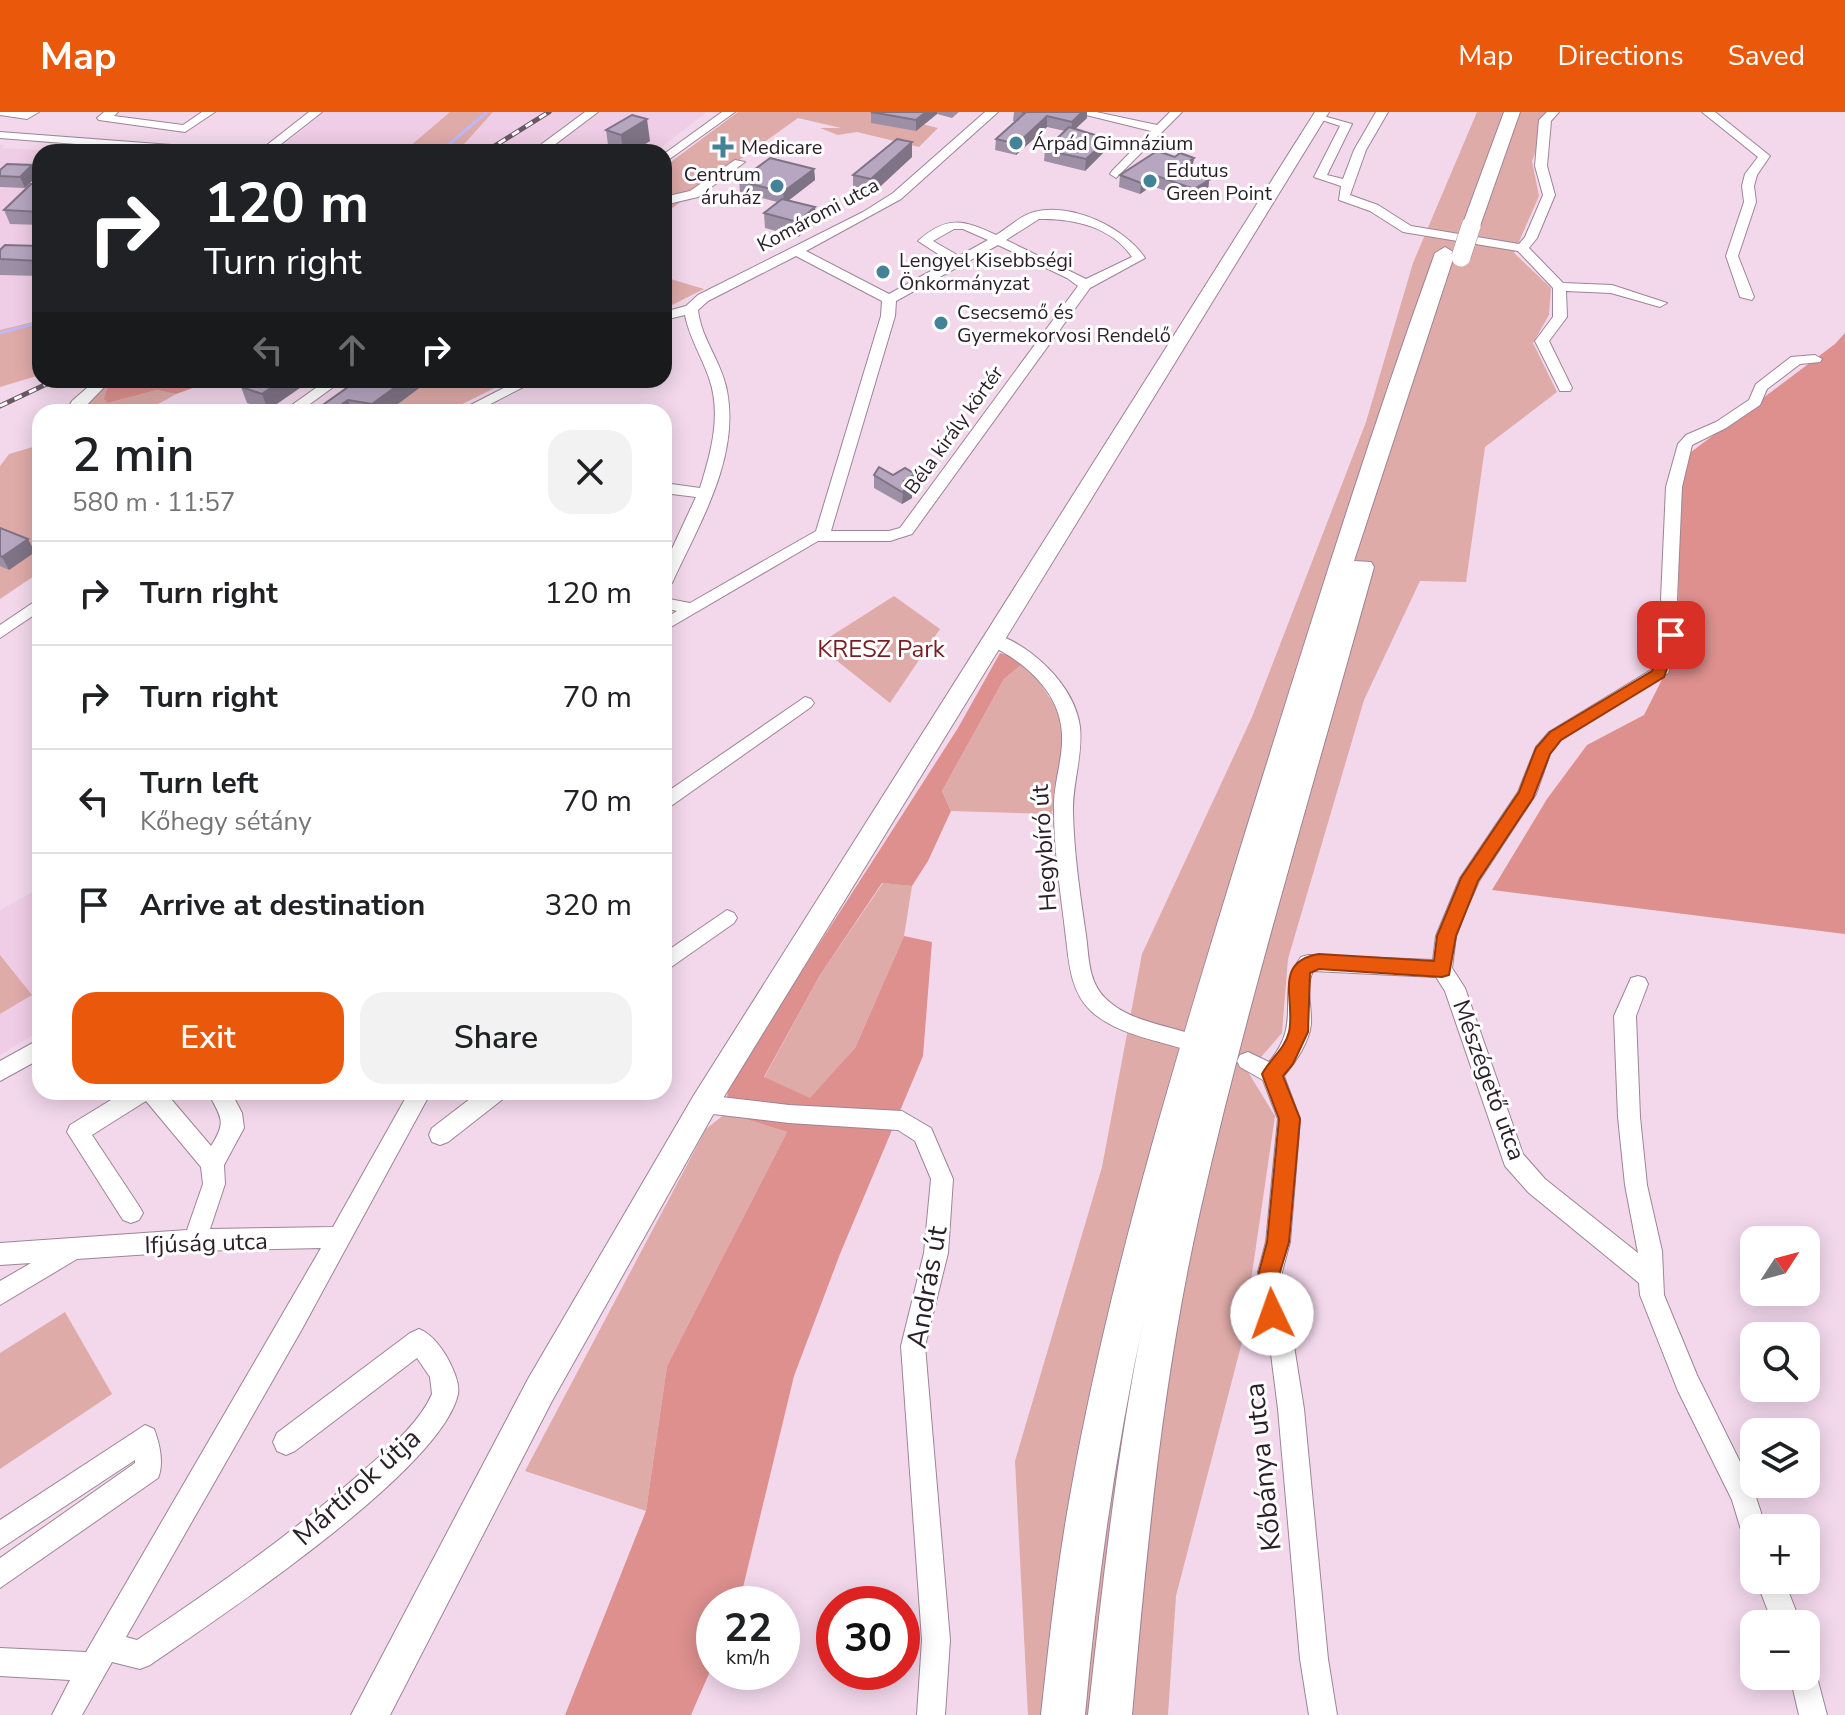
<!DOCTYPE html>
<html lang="en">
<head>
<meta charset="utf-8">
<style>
	body { margin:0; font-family:"Nunito Sans",sans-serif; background:#f2f2f2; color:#202124; height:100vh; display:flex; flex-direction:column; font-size:30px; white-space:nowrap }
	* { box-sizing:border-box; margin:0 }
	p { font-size:26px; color:#757577 }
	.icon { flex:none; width:44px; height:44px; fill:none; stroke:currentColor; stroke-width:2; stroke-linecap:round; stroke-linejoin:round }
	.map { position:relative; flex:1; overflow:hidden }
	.panel { position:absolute; left:32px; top:292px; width:640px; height:696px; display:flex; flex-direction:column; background:#fff; border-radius:24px; box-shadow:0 4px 20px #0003 }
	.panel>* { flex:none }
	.guide { position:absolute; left:32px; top:32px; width:640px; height:244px; border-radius:24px; box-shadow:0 4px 20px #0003; background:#202124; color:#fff; overflow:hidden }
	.needle { width:52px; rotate:54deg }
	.fabs { position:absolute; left:1740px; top:1114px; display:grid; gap:16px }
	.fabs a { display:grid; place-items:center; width:80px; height:80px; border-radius:16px; background:#fff; box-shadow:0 4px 20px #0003; font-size:40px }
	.speed { position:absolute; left:696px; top:1474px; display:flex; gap:16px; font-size:40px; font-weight:700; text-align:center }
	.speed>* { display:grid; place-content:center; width:104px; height:104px; border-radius:50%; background:#fff; box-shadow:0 4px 20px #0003; line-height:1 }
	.speed small { font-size:20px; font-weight:400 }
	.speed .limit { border:12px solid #d22; background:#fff; color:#111 }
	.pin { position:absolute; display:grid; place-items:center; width:68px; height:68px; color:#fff; margin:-34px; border-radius:16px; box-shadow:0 4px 12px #0006 }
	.me { position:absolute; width:88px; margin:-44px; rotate:357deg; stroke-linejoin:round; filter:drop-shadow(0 0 6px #0008) }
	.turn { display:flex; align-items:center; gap:28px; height:168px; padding:0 40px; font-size:36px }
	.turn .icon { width:104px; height:104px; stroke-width:2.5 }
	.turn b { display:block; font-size:56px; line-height:68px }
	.lanes { display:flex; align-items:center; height:76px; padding:0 40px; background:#0003; justify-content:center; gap:40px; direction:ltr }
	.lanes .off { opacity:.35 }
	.round { display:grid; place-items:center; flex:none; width:84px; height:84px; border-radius:24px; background:#f2f2f2 }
	.summary { display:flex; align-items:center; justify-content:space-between; height:136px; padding:0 40px }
	h1 { font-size:48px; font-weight:600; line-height:60px }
	.button { display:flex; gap:16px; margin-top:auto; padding:16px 40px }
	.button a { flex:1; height:92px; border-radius:24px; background:#ea580c; color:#fff; font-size:32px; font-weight:600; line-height:92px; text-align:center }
	.button a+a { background:#f2f2f2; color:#202124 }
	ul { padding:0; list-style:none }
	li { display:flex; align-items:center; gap:24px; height:104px; padding:0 40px; border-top:2px solid #e0e0e0 }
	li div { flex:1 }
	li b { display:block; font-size:30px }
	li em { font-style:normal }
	header { display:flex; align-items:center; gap:48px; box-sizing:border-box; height:112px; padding:0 40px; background:#ea580c; color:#fff }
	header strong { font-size:38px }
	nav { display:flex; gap:44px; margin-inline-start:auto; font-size:28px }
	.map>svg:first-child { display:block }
	.built { fill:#f0cde6 }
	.green { fill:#dfaba9 }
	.forest { fill:#dd908e }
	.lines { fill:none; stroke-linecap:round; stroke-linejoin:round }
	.stream { stroke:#c0b7fa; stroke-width:3 }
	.minor-casing { stroke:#9d8496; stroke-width:2 }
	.major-casing { stroke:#9d8496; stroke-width:2 }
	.highway-casing { stroke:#9d8496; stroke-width:2 }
	.minor { fill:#fff; fill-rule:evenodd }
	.major { fill:#fff; fill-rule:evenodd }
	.highway { fill:#fff; fill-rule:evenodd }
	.rail-casing { stroke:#685864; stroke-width:5 }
	.rail { stroke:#fff; stroke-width:3; stroke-dasharray:8; stroke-linecap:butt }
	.highway-bridge-casing { stroke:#9d8496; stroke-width:20; stroke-linecap:butt }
	.highway-bridge { stroke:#fff; stroke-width:19 }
	.wall { fill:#9d8fa5 }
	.shaded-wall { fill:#7f7486 }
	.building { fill:#b6a6c0; stroke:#7f7486; stroke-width:2 }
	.route { fill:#ea580c; stroke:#983908; stroke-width:2 }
	.poi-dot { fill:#438297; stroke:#fff; stroke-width:3 }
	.labels { text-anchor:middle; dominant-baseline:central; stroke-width:6; stroke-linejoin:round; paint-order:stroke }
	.far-poi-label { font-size:20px; fill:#2a1f27; stroke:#fff; text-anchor:start }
	.far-street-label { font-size:20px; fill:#2a1f27; stroke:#fff }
	.park-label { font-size:24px; fill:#771d24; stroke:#fff }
	.street-label { font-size:24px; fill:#2a1f27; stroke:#fff }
	.near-street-label { font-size:28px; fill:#2a1f27; stroke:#fff }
</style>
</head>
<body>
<header>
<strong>Map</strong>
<nav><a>Map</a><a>Directions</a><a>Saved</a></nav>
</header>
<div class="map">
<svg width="1845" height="1603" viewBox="0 0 1845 1603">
	<rect width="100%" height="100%" fill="#f3d8ec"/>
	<g class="built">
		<path d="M324,0H450L403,40H275Z"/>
		<path d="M493,0H707L655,40H457Z"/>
		<path d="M0,33H4L2,36L74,40H40V207L0,218Z"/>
		<path d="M40,776V919L0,943V798Z"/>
	</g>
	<g class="green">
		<path d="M450,0H493L457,40H403Z"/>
		<path d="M738,0H895L890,4L938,16L919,35L857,20L838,23L820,16H841L798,6L664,102V55Z"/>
		<path d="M1477,0H1550L1532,49L1539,84L1514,141L1551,176L1549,203L1533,231L1557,280L1485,335L1466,470L1420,469L1364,588L1288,847L1282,921L1248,960L1275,1004L1242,1230L1176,1484L1168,1603H1028L1015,1349L1102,1055L1142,842L1252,605L1366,310L1413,151Z"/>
		<path d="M664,165L704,177L664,197Z"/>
		<path d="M40,208V263L0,275V218Z"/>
		<path d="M111,268H120L108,275V291L157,278L176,282C139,305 121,300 80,300Z"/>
		<path d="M366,268H511L446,300H323Z"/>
		<path d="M40,333V460L0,487V354L9,342Z"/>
		<path d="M894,484L940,517L890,591L817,533Z"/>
		<path d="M1026,549L1065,610L1052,702L951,699L942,679L1004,567Z"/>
		<path d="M883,771L912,774L904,824L855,936L810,987L764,966L820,863Z"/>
		<path d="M0,843L32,883L0,902Z"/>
		<path d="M726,1001L787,1020L667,1254L646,1399L525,1359L706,1017Z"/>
		<path d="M65,1200L112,1282L0,1357V1241Z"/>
	</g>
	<g class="forest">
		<path d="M1845,221V822L1492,778L1547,687L1587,633L1644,603L1678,536L1679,349L1835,232Z"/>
		<path d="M120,268H215L176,282L157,278L108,291L104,287L108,275Z"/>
		<path d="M1000,541L1026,549L1004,567L942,679L951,699L928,749L912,774L882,771L820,863L764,965L810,986L855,936L904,824L932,830L923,944L840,1142L794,1264L739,1492H714V1550L691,1603H565L646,1399L667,1254L787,1020L726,1001L728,974L958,616Z"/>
	</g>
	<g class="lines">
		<g class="stream">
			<path d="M440,40L487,0"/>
			<path d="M0,221L40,210"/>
		</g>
		<defs>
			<g id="minor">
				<path d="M0,0H39L27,7L0,3Z"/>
				<path d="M104,0H118L114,4L183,13L202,0H215L185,20L99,8L97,6Z"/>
				<path d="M309,0H322L271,40H258Z"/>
				<path d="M585,0H598L545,40H531Z"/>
				<path d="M722,0H735L664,51V42Z"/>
				<path d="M985,0H998L901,87L806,139L889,182L949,149L918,129C947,103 964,108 996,123C1008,116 1021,103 1034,100C1072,90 1125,116 1145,146L1090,176L912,422L890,429H818L664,519V507L677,499L664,496V486L690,491L816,419L881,204L882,189L796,144L708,189L698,198C701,227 722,250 727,279C740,346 699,412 672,471L664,476V454L696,385L664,381V371L700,376C711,341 722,302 709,266C702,245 689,225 685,203L664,208V200L686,194L698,183L863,100L893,81ZM1039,107C1073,106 1112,115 1132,145L1086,167L1006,128ZM954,117H963L988,128L959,144L933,129ZM998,133L1067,166L1078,174L900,416L889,419H831L895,204L896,189Z"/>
				<path d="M1074,0H1096L1157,13L1170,0H1182L1116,66L1110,62L1112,59L1151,19Z"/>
				<path d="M1376,0H1388L1366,38L1350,83L1378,93L1411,114L1519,132L1525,125L1543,83L1535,54L1539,8L1547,0H1559L1551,9L1547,54L1555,83L1537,126L1529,136L1563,171L1612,173L1667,191L1660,195L1611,181L1566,179L1567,205L1549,229L1572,276L1570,279H1560L1535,229L1553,205V176L1518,139L1403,120L1370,99L1339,88L1341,74L1314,65L1340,14L1316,6V2L1352,12L1327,63L1343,67L1354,38Z"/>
				<path d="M1702,0H1715L1770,44L1757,63L1754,74L1756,90L1738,144L1754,185L1752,188L1740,185L1726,144L1744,90L1742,74L1745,62L1758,45Z"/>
				<path d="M0,20L224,37L230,40H178L0,26Z"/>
				<path d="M735,48L745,50L698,85L664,93V85L690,79Z"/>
				<path d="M1815,243L1822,247L1820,250L1800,252L1767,277L1760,293L1726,316L1692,333L1682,375L1677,487L1680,517L1668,561L1561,628L1550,642L1536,682L1479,769L1467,796L1456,824L1452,856L1465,876L1523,1042L1545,1067L1638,1141L1625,1073L1618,1005L1614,904L1631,866L1638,864L1645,866L1648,872L1636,904L1640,1005L1647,1073L1662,1139L1664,1183L1697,1263L1753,1376L1766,1416H1754V1435L1745,1431L1732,1388L1678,1279L1640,1183L1639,1171L1529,1081L1505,1054L1445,879L1436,865L1313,859C1305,876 1312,894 1311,912C1309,931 1296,949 1284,964L1300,1007L1290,1130L1282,1160L1281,1185L1294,1234L1304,1297L1328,1547L1337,1603H1309L1300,1547L1278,1297L1270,1234L1257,1185L1258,1160L1266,1130L1278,1007L1263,968L1240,955L1237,949L1240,943L1248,940L1269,950C1305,907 1273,883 1301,845L1308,843L1433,848L1436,824L1460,766L1518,680L1536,635L1549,620L1651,558L1664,517L1661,487L1666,375L1678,332L1686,323L1716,310L1749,288L1756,272L1791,245Z"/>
				<path d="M96,268H111L80,300H66L72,289Z"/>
				<path d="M327,268H343L299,300H282Z"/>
				<path d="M519,268H537L475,300H457Z"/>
				<path d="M40,486V499L0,526V513Z"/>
				<path d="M992,521C1031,532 1075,574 1080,615C1083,644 1072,672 1073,701C1074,742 1080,782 1086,823C1089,845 1088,869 1105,886C1128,909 1165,913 1195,923L1198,929L1195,935L1187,938C1156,928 1116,922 1091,899C1071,880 1069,852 1066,826C1061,783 1054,741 1054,698C1053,675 1061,654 1062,631C1065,583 1026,550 986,531L984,527L986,523Z"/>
				<path d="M805,585L811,587L814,591L811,595L664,699V682Z"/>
				<path d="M727,798L734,801L737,806L734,811L664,860V841Z"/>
				<path d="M40,927V947L0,969V949Z"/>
				<path d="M124,980H165L211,1034C228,1008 220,1005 208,980H231L242,1001L244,1016L224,1053L225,1072L210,1117L333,1115L409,980H431L302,1217L126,1525L137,1528C216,1475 292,1422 363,1359C388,1337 419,1312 432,1282L430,1265L417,1246L295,1339L286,1343L277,1339L273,1330L277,1321L410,1221L419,1217C432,1222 441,1235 448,1247C453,1257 460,1271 458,1282C442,1358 217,1507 150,1553L140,1557L112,1550L82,1603H52L70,1568L0,1564V1536L86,1540L321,1136L195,1139L77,1147L0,1193V1169L31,1151L0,1153V1131L187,1118L203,1072L201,1055L146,989L92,1023L139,1094L143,1101L139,1108L131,1111L123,1108L67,1020L70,1013Z"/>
				<path d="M479,980H506L503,987L448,1030L440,1033L432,1030L429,1023L432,1016Z"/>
				<path d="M704,983L789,993L902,999L931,1016L953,1067L948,1141L925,1234L950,1528L945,1603H917L922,1528L901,1234L924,1141L931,1067L915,1029L898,1018L789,1011L704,1001L696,999L693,992L696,985Z"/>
				<path d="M145,1313L154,1317C160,1332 164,1352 158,1366L0,1476V1446L135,1351V1348L0,1437V1408Z"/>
				<path d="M1756,1468H1784L1801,1512H1773Z"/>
				<path d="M1806,1551L1814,1554L1827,1603H1799L1790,1564H1806Z"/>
			</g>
			<path id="major" d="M1315,0H1329L714,1001L552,1289L390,1603H351L528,1267L694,983Z"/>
			<g id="highway">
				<path d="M1504,0H1520L1480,114L1471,120L1464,118L1462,114Z"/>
				<path d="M1445,135L1455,141L1354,449L1371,450L1374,455C1315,668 1250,880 1201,1095C1163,1262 1147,1433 1132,1603H1088C1103,1470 1117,1337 1144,1206C1116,1337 1097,1469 1085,1603H1041C1049,1530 1057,1456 1070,1384C1110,1158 1178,939 1245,721C1306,526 1366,332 1435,141Z"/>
			</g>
		</defs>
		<use href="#minor" class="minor-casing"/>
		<use href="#major" class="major-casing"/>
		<use href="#highway" class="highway-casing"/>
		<use href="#minor" class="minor"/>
		<use href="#major" class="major"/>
		<use href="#highway" class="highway"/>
		<defs>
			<g id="rail">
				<path d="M485,40L549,0"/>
				<path d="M0,294L55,268"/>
			</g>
		</defs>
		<use href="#rail" class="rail-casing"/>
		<use href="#rail" class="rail"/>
		<defs>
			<path id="highway-bridge" d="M1461,145L1471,114"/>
		</defs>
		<use href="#highway-bridge" class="highway-bridge-casing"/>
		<use href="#highway-bridge" class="highway-bridge"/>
	</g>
	<g class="wall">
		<path d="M871,0H959L952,6L937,2L916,19L871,11Z"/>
		<path d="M1014,0H1087V6L1075,17L1108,27L1106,38L1085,59L1044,49L1045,38L1065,19L1047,15L1016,43L995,38L996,27L1015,9H1013Z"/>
		<path d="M606,18L650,29L632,40H609Z"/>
		<path d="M912,45L871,83L853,78V63Z"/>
		<path d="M1175,45L1194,46L1192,57L1187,60L1209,68L1208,79L1193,89L1152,74L1140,82L1119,75L1120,63Z"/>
		<path d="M32,53L37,64L25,76L0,75V58Z"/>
		<path d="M814,57L815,68L789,88L815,95L816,111L798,125L765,116L764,101L777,90L740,80L739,69Z"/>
		<path d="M40,72V113L10,112L4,98Z"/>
		<path d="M40,134V164L0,163V138Z"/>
		<path d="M358,268H430L387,300H321L320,295Z"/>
		<path d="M307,271L268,298L247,291L241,275Z"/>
		<path d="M874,363L915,375L912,377V386L902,392L874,376Z"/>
		<path d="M0,416L35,440L9,458L0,454Z"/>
	</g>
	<g class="shaded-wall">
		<path d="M926,0H937V2L916,19V8Z"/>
		<path d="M1082,0H1087V6L1071,21L1072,10Z"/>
		<path d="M1047,4V15L1016,43L1017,32Z"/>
		<path d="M647,7L650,29L632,40H623L621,23Z"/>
		<path d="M1108,27L1106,38L1085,59L1086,47Z"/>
		<path d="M912,30V45L871,83V67Z"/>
		<path d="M1194,46L1192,57L1175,68L1177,57Z"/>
		<path d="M32,53L37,64L25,76L20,65Z"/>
		<path d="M814,57L815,68L784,92L783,80Z"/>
		<path d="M1154,63L1152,74L1140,82L1141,71Z"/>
		<path d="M1209,68L1208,79L1193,89L1194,77Z"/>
		<path d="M815,95L816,111L798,125L797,110Z"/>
		<path d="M282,268H306L307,271L268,298L262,282Z"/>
		<path d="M405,268H430L387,300H374L372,292Z"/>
		<path d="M348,288L352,300H332V299Z"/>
		<path d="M915,362V375L912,377V386L902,392L904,369Z"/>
		<path d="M28,427L35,440L9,458L2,445Z"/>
	</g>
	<g class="building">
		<path d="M871,0H926L916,8Z"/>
		<path d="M1022,0H1082L1072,10L1047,4L1017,32L996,27L1025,1Z"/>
		<path d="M632,3L647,7L621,23L606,18Z"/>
		<path d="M1069,15L1108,27L1086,47L1045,38Z"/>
		<path d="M897,27L912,30L871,67L853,63Z"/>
		<path d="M1157,39L1175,45L1180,41L1194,46L1177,57L1209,68L1194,77L1154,63L1141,71L1120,63Z"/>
		<path d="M770,46L814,57L783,80L739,69Z"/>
		<path d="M7,52L32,53L20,65L0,64V58Z"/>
		<path d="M31,72H40V100L4,98Z"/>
		<path d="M782,87L815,95L797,110L764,101Z"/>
		<path d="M5,133L40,134V149L0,147V138Z"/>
		<path d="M250,268H282L262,282L241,275Z"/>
		<path d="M358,268H405L372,292L348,288L332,299L320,295Z"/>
		<path d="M879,355L893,363L905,356L915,362L904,369L912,374L902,380L874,363Z"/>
		<path d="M0,416L28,427L2,445L0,444Z"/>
	</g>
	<path class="route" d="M1671,518L1679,523L1664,565L1561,628L1550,642L1533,686L1478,769L1456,824L1449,863L1442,865L1319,857L1310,861L1308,920L1293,952L1283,964L1300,1007L1289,1130L1280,1160L1283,1202L1280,1210L1272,1213L1264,1210L1261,1202L1259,1160L1267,1130L1279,1007L1262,962C1270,947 1285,937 1289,920C1296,888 1272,850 1319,842L1434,849L1437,824L1461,766L1519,680L1536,636L1550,620L1652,559L1663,523Z"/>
	<g class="poi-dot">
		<circle cx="1016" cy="31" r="8"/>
		<path d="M719 23h8v8h8v8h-8v8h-8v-8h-8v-8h8z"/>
		<circle cx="1150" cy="69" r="8"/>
		<circle cx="777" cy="74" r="8"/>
		<circle cx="883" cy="160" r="8"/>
		<circle cx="941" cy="211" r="8"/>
	</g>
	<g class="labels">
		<g class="far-poi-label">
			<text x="1032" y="31">Árpád Gimnázium</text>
			<text x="741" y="35">Medicare</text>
			<text x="1166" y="58">Edutus<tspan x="1166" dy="23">Green Point</tspan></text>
			<text x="761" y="62" text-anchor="end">Centrum<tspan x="761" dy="23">áruház</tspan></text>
			<text x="899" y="148">Lengyel Kisebbségi<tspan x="899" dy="23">Önkormányzat</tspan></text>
			<text x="957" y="200">Csecsemő és<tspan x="957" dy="23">Gyermekorvosi Rendelő</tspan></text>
		</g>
		<g class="far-street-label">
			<text transform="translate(818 103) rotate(-28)">Komáromi utca</text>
			<text transform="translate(954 318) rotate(-54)">Béla király körtér</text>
		</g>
		<g class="park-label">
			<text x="881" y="537">KRESZ Park</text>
		</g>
		<g class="street-label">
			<text transform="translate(1044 736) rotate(-94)">Hegybíró út</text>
			<text transform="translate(1489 968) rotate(70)">Mészégető utca</text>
			<text transform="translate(206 1131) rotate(-2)">Ifjúság utca</text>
		</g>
		<g class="near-street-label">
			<text transform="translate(927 1175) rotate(-80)">András út</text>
			<text transform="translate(1263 1355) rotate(-96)">Kőbánya utca</text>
			<text transform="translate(357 1375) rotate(-42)">Mártírok útja</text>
		</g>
	</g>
</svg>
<div class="fabs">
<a><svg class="needle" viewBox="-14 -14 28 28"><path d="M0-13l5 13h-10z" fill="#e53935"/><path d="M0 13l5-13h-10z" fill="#757577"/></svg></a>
<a><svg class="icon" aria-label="search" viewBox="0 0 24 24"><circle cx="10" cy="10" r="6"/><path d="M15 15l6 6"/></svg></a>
<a><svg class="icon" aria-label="layers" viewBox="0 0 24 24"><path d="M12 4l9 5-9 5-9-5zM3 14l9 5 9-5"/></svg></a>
<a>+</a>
<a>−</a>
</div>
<div class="speed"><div>22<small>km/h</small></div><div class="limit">30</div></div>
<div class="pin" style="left:1671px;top:523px;background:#d93025"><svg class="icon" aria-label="arrive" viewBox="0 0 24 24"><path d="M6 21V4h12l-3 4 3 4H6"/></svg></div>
<svg class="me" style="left:1272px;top:1202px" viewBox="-20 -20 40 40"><circle r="19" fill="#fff"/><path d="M0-13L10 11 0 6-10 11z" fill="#ea580c"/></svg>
<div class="guide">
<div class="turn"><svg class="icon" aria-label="right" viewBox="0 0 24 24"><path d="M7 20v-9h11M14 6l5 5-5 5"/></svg><div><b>120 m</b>Turn right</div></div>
<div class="lanes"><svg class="icon off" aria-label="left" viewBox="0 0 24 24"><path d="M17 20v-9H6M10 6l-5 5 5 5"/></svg><svg class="icon off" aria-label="ahead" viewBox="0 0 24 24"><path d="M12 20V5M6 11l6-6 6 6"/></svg><svg class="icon" aria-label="right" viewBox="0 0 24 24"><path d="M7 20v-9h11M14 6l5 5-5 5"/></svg></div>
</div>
<section class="panel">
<div class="summary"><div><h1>2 min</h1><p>580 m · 11:57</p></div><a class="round"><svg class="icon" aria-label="close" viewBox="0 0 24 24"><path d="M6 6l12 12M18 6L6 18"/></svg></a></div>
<ul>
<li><svg class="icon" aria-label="right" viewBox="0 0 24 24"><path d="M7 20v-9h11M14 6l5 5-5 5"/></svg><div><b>Turn right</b></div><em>120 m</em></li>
<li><svg class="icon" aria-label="right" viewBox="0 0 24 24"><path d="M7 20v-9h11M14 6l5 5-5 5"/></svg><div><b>Turn right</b></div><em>70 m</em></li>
<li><svg class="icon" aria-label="left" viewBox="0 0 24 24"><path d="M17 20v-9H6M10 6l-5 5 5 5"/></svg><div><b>Turn left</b><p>Kőhegy sétány</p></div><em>70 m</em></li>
<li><svg class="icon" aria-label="arrive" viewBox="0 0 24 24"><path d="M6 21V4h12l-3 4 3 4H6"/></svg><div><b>Arrive at destination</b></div><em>320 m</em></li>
</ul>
<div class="button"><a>Exit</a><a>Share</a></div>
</section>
</div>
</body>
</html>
